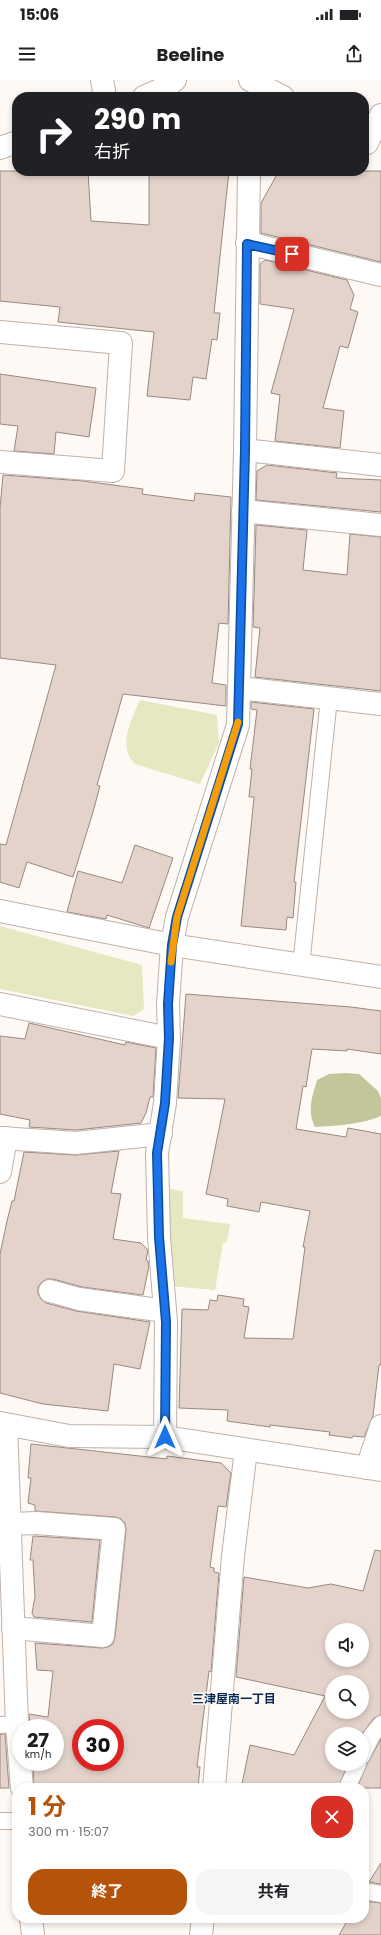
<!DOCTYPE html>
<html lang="ja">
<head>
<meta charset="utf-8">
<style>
	body { margin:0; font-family:Poppins,"Noto Sans JP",sans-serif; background:#f6f6f6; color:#202124; height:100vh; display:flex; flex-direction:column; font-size:15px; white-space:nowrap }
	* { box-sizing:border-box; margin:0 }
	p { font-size:13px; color:#757577 }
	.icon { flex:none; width:22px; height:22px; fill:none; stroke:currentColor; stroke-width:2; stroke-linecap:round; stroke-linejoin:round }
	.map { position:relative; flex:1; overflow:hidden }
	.sheet { position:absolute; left:12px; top:1703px; width:357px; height:140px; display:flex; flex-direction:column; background:#fff; border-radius:16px; box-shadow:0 2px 6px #0003 }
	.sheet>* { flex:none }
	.guide { position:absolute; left:12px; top:12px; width:357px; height:84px; border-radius:16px; box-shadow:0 2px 6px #0003; background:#202124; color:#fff; overflow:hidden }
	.buttons { position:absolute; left:325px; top:1543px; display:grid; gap:8px }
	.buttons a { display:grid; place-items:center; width:44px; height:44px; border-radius:50%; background:#fff; box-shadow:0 2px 6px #0003; font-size:20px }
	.speed { position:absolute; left:12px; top:1639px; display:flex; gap:8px; font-size:20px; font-weight:700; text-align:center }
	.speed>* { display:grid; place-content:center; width:52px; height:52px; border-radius:50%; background:#fff; box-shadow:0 2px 6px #0003; line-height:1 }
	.speed small { font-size:10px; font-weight:400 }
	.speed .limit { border:6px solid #d22; background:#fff; color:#111 }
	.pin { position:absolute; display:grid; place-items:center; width:34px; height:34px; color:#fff; margin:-17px; border-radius:8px; box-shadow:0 2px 6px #0006 }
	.me { position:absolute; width:44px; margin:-22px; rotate:0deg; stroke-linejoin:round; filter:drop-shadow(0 0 3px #0008) }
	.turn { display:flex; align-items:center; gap:14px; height:84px; padding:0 16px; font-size:18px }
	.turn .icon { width:52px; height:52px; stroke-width:2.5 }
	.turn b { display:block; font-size:28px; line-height:34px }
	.round { display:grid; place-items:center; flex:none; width:42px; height:42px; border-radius:16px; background:#f6f6f6 }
	.overview { display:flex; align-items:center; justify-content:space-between; height:68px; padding:0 16px }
	h1 { font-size:24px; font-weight:700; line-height:30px; color:#b45309 }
	.cta { display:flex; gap:8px; margin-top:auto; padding:8px 16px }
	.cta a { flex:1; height:46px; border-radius:16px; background:#b45309; color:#fff; font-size:16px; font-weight:700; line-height:46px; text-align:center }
	.cta a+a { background:#f6f6f6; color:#202124 }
	.status { display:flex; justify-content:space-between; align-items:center; height:28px; padding:0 20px; background:#fff; direction:ltr }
	.status svg { height:11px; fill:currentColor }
	header { display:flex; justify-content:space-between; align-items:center; height:52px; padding:0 16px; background:#fff; font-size:18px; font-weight:700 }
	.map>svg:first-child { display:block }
	.green { fill:#e5e8c1 }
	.forest { fill:#c3c69b }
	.building { fill:#e3d3cb; stroke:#988982; fill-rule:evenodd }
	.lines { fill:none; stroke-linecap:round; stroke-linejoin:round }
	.service-casing { stroke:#bfb1a8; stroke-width:18 }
	.minor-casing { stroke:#bfb1a8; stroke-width:24 }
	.service { stroke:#fff; stroke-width:16 }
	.minor { stroke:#fff; stroke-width:22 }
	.route-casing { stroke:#114b97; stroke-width:10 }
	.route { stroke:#1a73e8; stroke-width:7 }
	.slow { stroke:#f59e0b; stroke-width:7 }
	.labels { text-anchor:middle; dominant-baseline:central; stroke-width:3; stroke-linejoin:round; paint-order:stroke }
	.neighbourhood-label { font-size:12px; font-weight:bold; fill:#082c52; stroke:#fff9f5 }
</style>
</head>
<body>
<div class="status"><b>15:06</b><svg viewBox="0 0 49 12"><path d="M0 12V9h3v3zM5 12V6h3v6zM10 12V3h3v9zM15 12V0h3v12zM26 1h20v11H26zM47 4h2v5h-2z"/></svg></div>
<header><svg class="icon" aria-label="menu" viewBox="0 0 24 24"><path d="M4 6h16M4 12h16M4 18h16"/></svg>Beeline<svg class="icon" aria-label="share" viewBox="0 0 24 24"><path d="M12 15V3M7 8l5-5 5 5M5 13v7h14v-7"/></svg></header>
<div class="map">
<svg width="381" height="1855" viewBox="0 0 381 1855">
	<rect width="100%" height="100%" fill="#fff9f5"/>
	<g class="green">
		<path d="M140,620L217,635L219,663L200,704L135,684C117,666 131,640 140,620Z"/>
		<path d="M0,846L142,885L144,929L133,936L0,909Z"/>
		<path d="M164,1108L183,1111V1138L230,1144L227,1162L223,1163L215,1210L169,1206Z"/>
	</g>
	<path class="forest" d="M345,993L359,994L378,1011L381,1018V1036C363,1044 335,1046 315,1047C307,1031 312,1017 317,1000L329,994Z"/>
	<g class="building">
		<path d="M0,91H88L91,141L149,145V91H229L214,233H220L217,260L212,259L206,299L193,297L190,320L147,316L154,252L58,242L60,227L0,221Z"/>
		<path d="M279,91H381V182L261,153V123Z"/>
		<path d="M265,180L347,200L354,215L350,229L358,232L348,268L340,266L323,328L344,331L340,368L275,361L280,315L271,313L294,229L260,224V184Z"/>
		<path d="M0,294L96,308L89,357L56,352L54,374L14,371L18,346L0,344Z"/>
		<path d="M267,385L337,393L336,398L381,400V432L256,420L257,391Z"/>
		<path d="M3,395L83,401L143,409L142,414L194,421L195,413L231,417L228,544L219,543L212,603L226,605V626L123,614L97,705L100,706L93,732L73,797L27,782L19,808L0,802V764L6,765L56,585L0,578V428Z"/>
		<path d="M256,445L307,450L303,490L347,495L350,454L381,457V611L255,597L260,548L253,547Z"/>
		<path d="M251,622L314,629L294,802H296L293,838L287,837L286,850L241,846L254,717H249L252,689H250L257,630L251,629Z"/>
		<path d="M135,765L173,778L149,848L107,835L106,839L67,832L78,791L122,803Z"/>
		<path d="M186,914L351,927L381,931V974L347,969V971L312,969L306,1007L303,1006L296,1049L346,1057L348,1048L381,1054V1285H379L373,1336L364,1357L353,1356L352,1358L329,1355L330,1352L270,1345V1347L227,1341L228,1330L179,1328L182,1229L208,1230L210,1220L217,1221L218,1215L244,1219L243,1226L249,1227L244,1258L293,1259L305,1167H303L310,1131L261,1122L259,1132L227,1126L228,1119L206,1114L225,1019L178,1018Z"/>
		<path d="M29,943L125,965L126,962L156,968L153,1017H150L146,1033L141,1043L76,1050L29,1047L30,1040L0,1034V956L25,959Z"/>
		<path d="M119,1071L111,1113L121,1114L113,1159L141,1163L148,1170L146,1180L148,1181L149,1186L143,1215L82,1207L53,1199H47L42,1202L38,1207V1214L41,1219L46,1223L76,1231L150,1242L140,1289L114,1284L108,1331L43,1324L0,1313V1174L7,1141L12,1121H14L24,1072L75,1075Z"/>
		<path d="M31,1364L167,1379V1376L221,1383L231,1393L226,1427L218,1426L210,1487L214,1488V1492L219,1493L211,1592L209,1591L197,1687H200L198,1708H34L33,1682H55V1648H30L29,1634L48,1637L53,1591L37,1590L35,1563L102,1568L108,1567L113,1564L115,1557L126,1450L125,1443L121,1439L115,1437L35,1431V1425L28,1423L31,1398H28ZM81,1648H115V1682H81Z"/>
		<path d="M33,1456L100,1460L92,1542L34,1537L32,1533L35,1517L33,1480H30Z"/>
		<path d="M375,1470L381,1471V1635L374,1638L362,1654H332V1684H348L338,1708H259L242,1704L250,1665L294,1675L325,1616L236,1597L244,1497L308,1508L331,1504L363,1511ZM332,1550H362V1580H332ZM332,1602H362V1632H332Z"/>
		<path d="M0,1654H5L9,1708H0Z"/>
		<path d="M381,1659V1708H357L367,1684Z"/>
		<path d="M381,1783V1804L369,1802Z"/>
		<path d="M364,1821L381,1823V1855H339L349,1838H364Z"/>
	</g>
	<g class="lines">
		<defs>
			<g id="service">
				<path d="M301,886L329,618"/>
				<path d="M0,1645L17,1644"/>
				<path d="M362,1676L372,1655L381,1644"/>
				<path d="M347,1708L358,1684"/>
				<path d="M0,1741H17"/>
				<path d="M364,1811L381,1814"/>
			</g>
			<g id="minor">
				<path d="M102,0L105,17"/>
				<path d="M250,0L283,17"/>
				<path d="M144,17L166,7L175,0"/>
				<path d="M367,63L381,35"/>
				<path d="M0,68L17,62"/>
				<path d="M247,163L381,195"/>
				<path d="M0,252L121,263L113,391L0,382"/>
				<path d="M245,370L381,385"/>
				<path d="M243,431L381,445"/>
				<path d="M239,608L381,624"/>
				<path d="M0,831L172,865L381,897"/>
				<path d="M0,924L169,958"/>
				<path d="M0,1058L76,1063L161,1054"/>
				<path d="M0,1092L6,1058"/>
				<path d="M50,1211L79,1219L165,1231"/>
				<path d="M0,1343L69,1356L165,1357L381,1390"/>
				<path d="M6,1345L17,1644L22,1708"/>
				<path d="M165,1357L166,1242L159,1157L157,1073L165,1023L169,958L168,924L172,865L177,837L238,645L245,370L249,91"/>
				<path d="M367,1388L381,1346"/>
				<path d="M10,1444L36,1443L114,1449L103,1556L13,1548"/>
				<path d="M214,1708L233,1476L246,1370"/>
				<path d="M31,1838L33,1855"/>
				<path d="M201,1855L203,1838"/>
			</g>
		</defs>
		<use href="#service" class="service-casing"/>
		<use href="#minor" class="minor-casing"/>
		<use href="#service" class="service"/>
		<use href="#minor" class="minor"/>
	</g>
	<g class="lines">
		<defs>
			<path id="route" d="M165,1357L166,1242L159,1157L157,1073L165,1023L169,958L168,924L172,865L177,837L238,644L245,370L247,164L292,174"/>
		</defs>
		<use href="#route" class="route-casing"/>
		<use href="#route" class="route"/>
		<path class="slow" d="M171,882L177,837L238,642"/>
	</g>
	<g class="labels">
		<g class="neighbourhood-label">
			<text x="234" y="1618">三津屋南一丁目</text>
		</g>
	</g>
</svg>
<div class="buttons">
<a><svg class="icon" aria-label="sound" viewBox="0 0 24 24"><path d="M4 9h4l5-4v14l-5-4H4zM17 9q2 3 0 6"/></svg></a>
<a><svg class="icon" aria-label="search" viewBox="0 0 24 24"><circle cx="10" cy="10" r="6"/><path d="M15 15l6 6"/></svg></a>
<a><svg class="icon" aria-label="layers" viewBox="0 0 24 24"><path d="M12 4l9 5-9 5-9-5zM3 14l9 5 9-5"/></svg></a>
</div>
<div class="speed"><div>27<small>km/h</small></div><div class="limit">30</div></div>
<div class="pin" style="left:292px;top:174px;background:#d93025"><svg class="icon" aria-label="arrive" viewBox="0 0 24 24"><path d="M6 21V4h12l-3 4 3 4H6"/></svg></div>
<svg class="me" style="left:165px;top:1357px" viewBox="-20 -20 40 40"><path d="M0-17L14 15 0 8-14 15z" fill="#1a73e8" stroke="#fff" stroke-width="4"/></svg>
<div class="guide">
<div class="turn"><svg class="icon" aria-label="right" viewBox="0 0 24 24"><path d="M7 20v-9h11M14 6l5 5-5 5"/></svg><div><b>290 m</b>右折</div></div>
</div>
<section class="sheet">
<div class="overview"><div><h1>1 分</h1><p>300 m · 15:07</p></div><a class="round" style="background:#d93025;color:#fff"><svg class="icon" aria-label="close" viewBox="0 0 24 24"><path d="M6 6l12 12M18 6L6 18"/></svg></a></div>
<div class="cta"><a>終了</a><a>共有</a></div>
</section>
</div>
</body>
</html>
